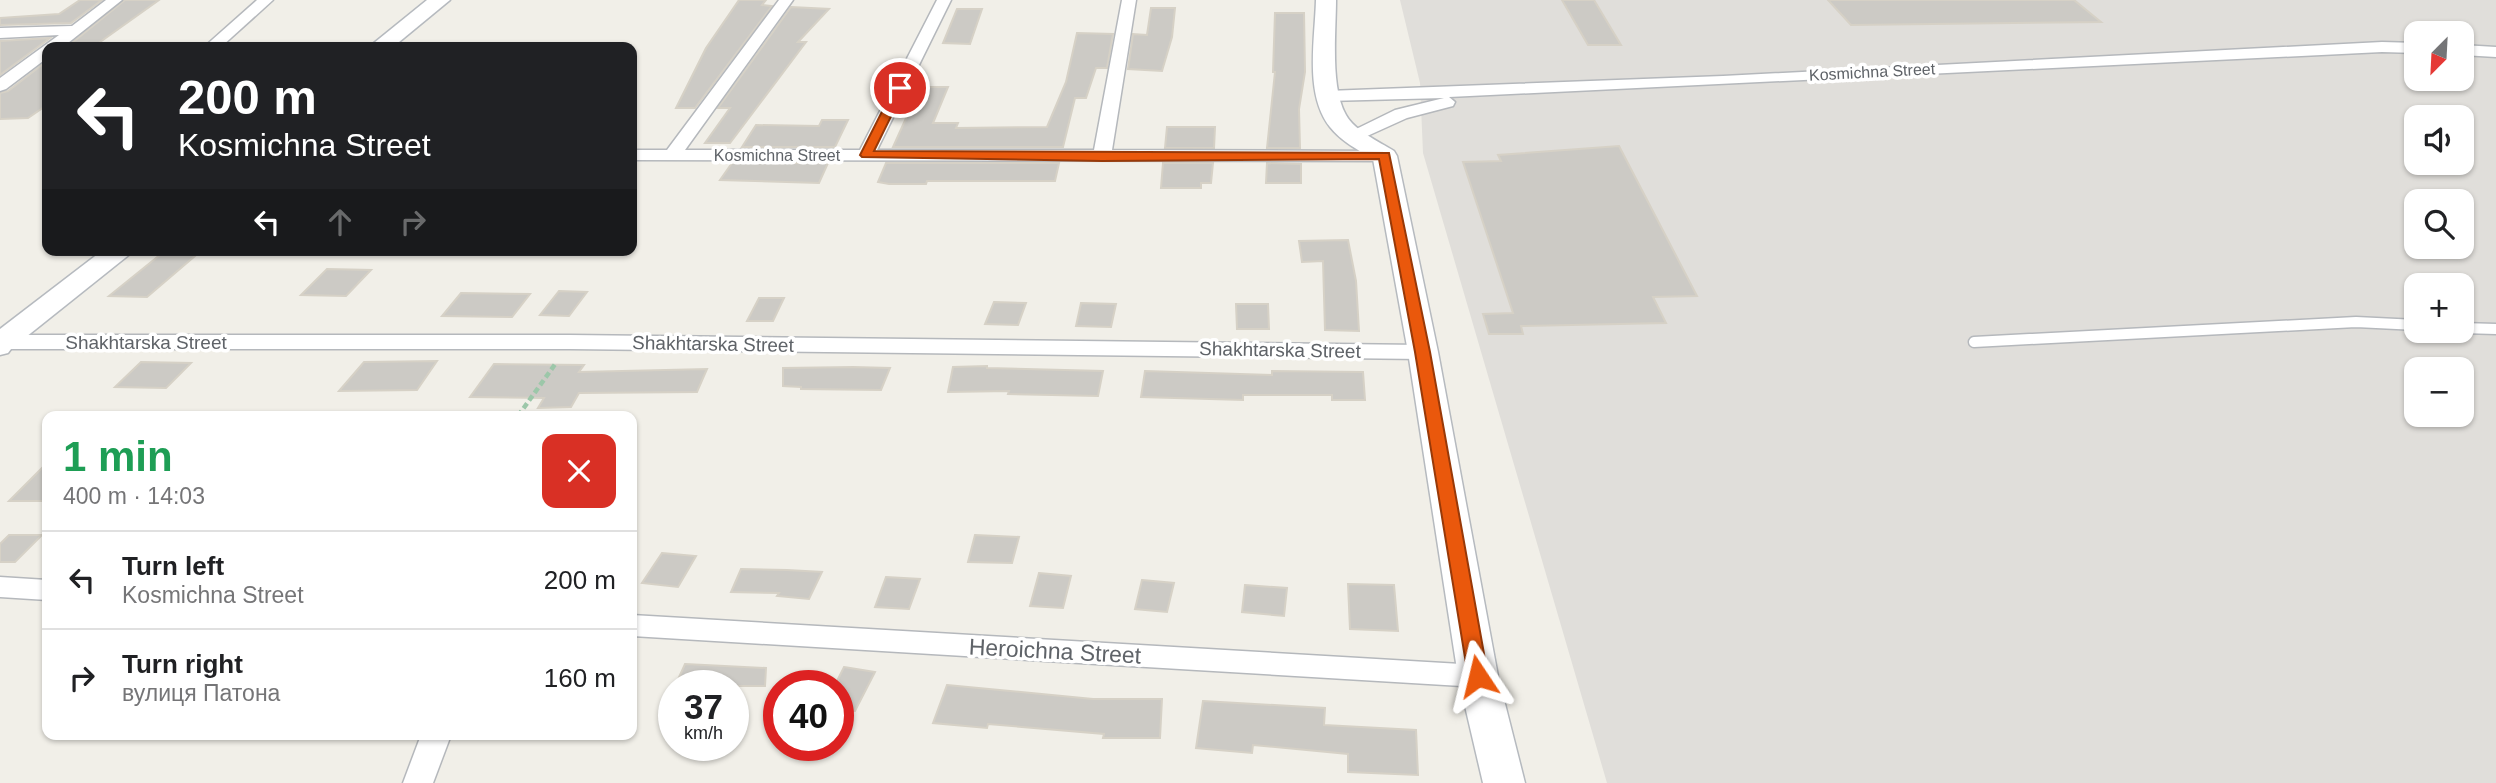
<!DOCTYPE html>
<html lang="en">
<head>
<meta charset="utf-8">
<style>
	body { margin:0; font-family:Arial,sans-serif; background:#f6f6f6; color:#202124; height:100vh; display:flex; flex-direction:column; font-size:26px; white-space:nowrap }
	* { box-sizing:border-box; margin:0 }
	p { font-size:23px; color:#757577 }
	.icon { flex:none; width:38px; height:38px; fill:none; stroke:currentColor; stroke-width:2; stroke-linecap:round; stroke-linejoin:round }
	.map { position:relative; flex:1; overflow:hidden }
	.panel { position:absolute; left:42px; top:411px; width:595px; height:329px; display:flex; flex-direction:column; background:#fff; border-radius:14px; box-shadow:0 2px 5px #0004 }
	.panel>* { flex:none }
	.banner { position:absolute; left:42px; top:42px; width:595px; height:214px; border-radius:14px; box-shadow:0 2px 5px #0004; background:#202124; color:#fff; overflow:hidden }
	.needle { width:46px; rotate:204deg }
	.buttons { position:absolute; left:2404px; top:21px; display:grid; gap:14px }
	.buttons a { display:grid; place-items:center; width:70px; height:70px; border-radius:14px; background:#fff; box-shadow:0 2px 5px #0004; font-size:35px }
	.speed { position:absolute; left:658px; top:670px; display:flex; gap:14px; font-size:35px; font-weight:700; text-align:center }
	.speed>* { display:grid; place-content:center; width:91px; height:91px; border-radius:50%; background:#fff; box-shadow:0 2px 5px #0004; line-height:1 }
	.speed small { font-size:18px; font-weight:400 }
	.speed .limit { border:10px solid #d22; background:#fff; color:#111 }
	.pin { position:absolute; display:grid; place-items:center; width:60px; height:60px; color:#fff; margin:-30px; border:4px solid #fff; border-radius:50%; box-shadow:0 2px 7px #0007 }
	.me { position:absolute; width:77px; margin:-38px; rotate:350deg; stroke-linejoin:round; filter:drop-shadow(0 0 5px #0008) }
	.turn { display:flex; align-items:center; gap:24px; height:147px; padding:0 21px; font-size:32px }
	.turn .icon { width:91px; height:91px; stroke-width:2.5 }
	.turn b { display:block; font-size:49px; line-height:60px }
	.lanes { display:flex; align-items:center; height:66px; padding:0 21px; background:#0003; justify-content:center; gap:35px; direction:ltr }
	.lanes .off { opacity:.35 }
	.round { display:grid; place-items:center; flex:none; width:74px; height:74px; border-radius:14px; background:#f6f6f6 }
	.headline { display:flex; align-items:center; justify-content:space-between; height:119px; padding:0 21px }
	h1 { font-size:42px; font-weight:700; line-height:52px; color:#1e9e55 }
	ul { padding:0; list-style:none }
	li { display:flex; align-items:center; gap:21px; height:98px; padding:0 21px; border-top:2px solid #e0e0e0 }
	li div { flex:1 }
	li b { display:block; font-size:26px }
	li em { font-style:normal }
	.map>svg:first-child { display:block }
	.industrial { fill:#e0deda; fill-rule:evenodd }
	.building { fill:#cccac5; stroke:#d6d1c6; stroke-width:2 }
	.lines { fill:none; stroke-linecap:round; stroke-linejoin:round }
	.lane-casing { stroke:#b5b8bc; stroke-width:13 }
	.street-casing { stroke:#b5b8bc; stroke-width:3 }
	.secondary-casing { stroke:#b6babf; stroke-width:3 }
	.path { stroke:#9cc7a9; stroke-width:4.5; stroke-dasharray:6 3.5; stroke-linecap:butt }
	.lane { stroke:#fff; stroke-width:10 }
	.street { fill:#fff; fill-rule:evenodd }
	.secondary { fill:#fff; fill-rule:evenodd }
	.route { fill:#ea580c; stroke:#983908; stroke-width:2 }
	.labels { text-anchor:middle; dominant-baseline:central; stroke-width:7; stroke-linejoin:round; paint-order:stroke }
	.far-street-label { font-size:16px; fill:#5f6368; stroke:#fff }
	.street-label { font-size:19px; fill:#5f6368; stroke:#fff }
	.near-street-label { font-size:23px; fill:#5f6368; stroke:#fff }
</style>
</head>
<body>
<div class="map">
<svg width="2496" height="783" viewBox="0 0 2496 783">
	<rect width="100%" height="100%" fill="#f1efe8"/>
	<path class="industrial" d="M1400,0H2496V783H1607L1423,153L1420,83ZM2417,33H2462V79H2417ZM2417,117H2462V163H2417ZM2417,201H2462V247H2417ZM2417,285H2462V331H2417ZM2417,369H2462V415H2417Z"/>
	<g class="building">
		<path d="M80,0H102L71,23L0,25V18L59,14Z"/>
		<path d="M125,0H159L93,47H67Z"/>
		<path d="M739,0H766L762,5L772,6L695,108H676L706,48Z"/>
		<path d="M1562,0H1594L1621,45H1588Z"/>
		<path d="M1828,0H2074L2101,22L1851,25Z"/>
		<path d="M791,7L829,9L798,42H806L730,143H705L730,108H718Z"/>
		<path d="M1151,8H1175L1172,37L1162,71L1128,69L1133,34L1147,35Z"/>
		<path d="M957,9H982L970,44L943,43Z"/>
		<path d="M1275,13H1304L1305,72L1299,109L1300,148H1267L1275,72H1273Z"/>
		<path d="M1077,33L1113,34L1107,68H1096L1086,98H1075L1063,147H893L920,87H948L933,123H958L956,128L1047,127L1066,82Z"/>
		<path d="M50,38L0,75V41Z"/>
		<path d="M47,61V105L28,118L0,119V93L8,91Z"/>
		<path d="M822,120H848L835,147H742L756,125L819,126Z"/>
		<path d="M1167,127H1215L1214,148H1165Z"/>
		<path d="M1619,146L1697,296L1653,297L1666,323L1521,326L1523,334H1489L1483,314L1513,313L1463,162L1501,161L1498,155Z"/>
		<path d="M732,163H828L819,183L720,180Z"/>
		<path d="M886,163H1059L1055,181H927L926,184H889L878,182Z"/>
		<path d="M1163,163H1213L1211,183H1201V188H1161Z"/>
		<path d="M1267,163L1301,164V183H1266Z"/>
		<path d="M1348,240L1356,281L1359,331L1325,330L1323,261L1302,262L1299,241Z"/>
		<path d="M166,250H202L147,297L109,296Z"/>
		<path d="M327,269L371,270L346,296L301,295Z"/>
		<path d="M559,291L587,292L569,316L540,315Z"/>
		<path d="M461,293L530,294L512,317L442,316Z"/>
		<path d="M759,298H784L773,321H747Z"/>
		<path d="M994,302L1026,303L1018,325L985,324Z"/>
		<path d="M1081,303L1116,304L1111,327L1076,326Z"/>
		<path d="M1236,304H1268L1269,329H1237Z"/>
		<path d="M437,361L417,390L339,391L364,362Z"/>
		<path d="M141,362L191,363L166,388L115,387Z"/>
		<path d="M494,364L584,365L579,372L707,369L697,392L579,393L571,407L538,408L544,398L470,397Z"/>
		<path d="M987,366V368L1103,371L1098,396L1008,394L1009,391L948,392L953,367Z"/>
		<path d="M853,367L890,368L881,390L801,389V387L783,386V368Z"/>
		<path d="M1145,371L1272,375V371L1363,372L1365,400H1332V395H1243V400L1141,397Z"/>
		<path d="M47,463V501H9Z"/>
		<path d="M9,535H42L15,562H0V544Z"/>
		<path d="M975,535L1019,537L1012,563L968,562Z"/>
		<path d="M662,553L696,556L678,587L642,583Z"/>
		<path d="M741,569L787,570L822,572L809,599L777,596L779,593L731,592Z"/>
		<path d="M1039,573L1071,576L1063,608L1030,606Z"/>
		<path d="M886,577L920,579L909,609L875,607Z"/>
		<path d="M1142,580L1174,583L1167,612L1135,609Z"/>
		<path d="M1348,584L1394,585L1398,631L1350,629Z"/>
		<path d="M1245,585L1287,588L1284,616L1242,612Z"/>
		<path d="M685,664L766,668L765,686H675Z"/>
		<path d="M844,667L875,672L855,711L838,709V679Z"/>
		<path d="M947,685L1093,699H1162L1160,738H1103L1104,734L988,724L987,728L933,723Z"/>
		<path d="M1203,701L1325,708L1324,725L1416,730L1418,775L1348,772V754L1253,745L1252,753L1196,748Z"/>
	</g>
	<g class="lines">
		<defs>
			<g id="lane">
				<path d="M2462,328L2496,329"/>
				<path d="M1974,342L2356,322L2417,325"/>
			</g>
			<g id="street">
				<path d="M106,0H122L63,47H47V58L6,89L0,91V78L59,35L0,38V28L72,26Z"/>
				<path d="M257,0H273L221,47H204Z"/>
				<path d="M779,0H793L685,150H860L937,0H951L877,150H1094L1122,0H1136L1112,150L1385,151L1394,156L1385,161L632,160V150H667Z"/>
				<path d="M2382,42L2417,43V53L2382,52L1449,97L1455,102L1453,106L1407,118L1354,142L1345,137L1348,133L1395,110L1444,98L1327,101L1319,96L1327,91L1723,76Z"/>
				<path d="M2462,45L2496,47V57L2462,55Z"/>
				<path d="M570,335L1423,345L1431,347L1434,352L1431,357L1423,359L570,349H11L8,353L0,355V336L3,335Z"/>
				<path d="M0,577L47,580V600L0,597Z"/>
				<path d="M632,615L1478,665L1488,668L1492,676L1488,684L1478,687L632,636Z"/>
				<path d="M421,735H451L433,783H403Z"/>
			</g>
			<g id="secondary">
				<path d="M427,0H450L393,47H369Z"/>
				<path d="M1316,0H1336C1336,32 1330,87 1346,115C1355,131 1378,141 1394,151L1397,156L1438,352L1498,676L1525,783H1483L1458,676L1408,352L1373,159C1358,150 1341,141 1330,127C1304,94 1315,39 1316,0Z"/>
				<path d="M103,250H135L11,349L0,352V329Z"/>
			</g>
		</defs>
		<use href="#lane" class="lane-casing"/>
		<use href="#street" class="street-casing"/>
		<use href="#secondary" class="secondary-casing"/>
		<path class="path" d="M518,416L556,363"/>
		<use href="#lane" class="lane"/>
		<use href="#street" class="street"/>
		<use href="#secondary" class="secondary"/>
	</g>
	<path class="route" d="M900,85L905,88L874,151L1389,153L1430,352L1488,676L1485,682L1478,684L1471,682L1468,676L1415,352L1379,159L1102,161L862,157L860,155L894,88Z"/>
	<g class="labels">
		<g class="far-street-label">
			<text transform="translate(1872 72) rotate(-3)">Kosmichna Street</text>
			<text x="777" y="155">Kosmichna Street</text>
		</g>
		<g class="street-label">
			<text x="146" y="342">Shakhtarska Street</text>
			<text transform="translate(713 344) rotate(1)">Shakhtarska Street</text>
			<text transform="translate(1280 350) rotate(1)">Shakhtarska Street</text>
		</g>
		<g class="near-street-label">
			<text transform="translate(1055 651) rotate(3)">Heroichna Street</text>
		</g>
	</g>
</svg>
<div class="buttons">
<a><svg class="needle" viewBox="-14 -14 28 28"><path d="M0-13l5 13h-10z" fill="#e53935"/><path d="M0 13l5-13h-10z" fill="#757577"/></svg></a>
<a><svg class="icon" aria-label="sound" viewBox="0 0 24 24"><path d="M4 9h4l5-4v14l-5-4H4zM17 9q2 3 0 6"/></svg></a>
<a><svg class="icon" aria-label="search" viewBox="0 0 24 24"><circle cx="10" cy="10" r="6"/><path d="M15 15l6 6"/></svg></a>
<a>+</a>
<a>−</a>
</div>
<div class="speed"><div>37<small>km/h</small></div><div class="limit">40</div></div>
<div class="pin" style="left:900px;top:88px;background:#d93025"><svg class="icon" aria-label="arrive" viewBox="0 0 24 24"><path d="M6 21V4h12l-3 4 3 4H6"/></svg></div>
<svg class="me" style="left:1478px;top:676px" viewBox="-20 -20 40 40"><path d="M0-17L14 15 0 8-14 15z" fill="#ea580c" stroke="#fff" stroke-width="4"/></svg>
<div class="banner">
<div class="turn"><svg class="icon" aria-label="left" viewBox="0 0 24 24"><path d="M17 20v-9H6M10 6l-5 5 5 5"/></svg><div><b>200 m</b>Kosmichna Street</div></div>
<div class="lanes"><svg class="icon" aria-label="left" viewBox="0 0 24 24"><path d="M17 20v-9H6M10 6l-5 5 5 5"/></svg><svg class="icon off" aria-label="ahead" viewBox="0 0 24 24"><path d="M12 20V5M6 11l6-6 6 6"/></svg><svg class="icon off" aria-label="right" viewBox="0 0 24 24"><path d="M7 20v-9h11M14 6l5 5-5 5"/></svg></div>
</div>
<section class="panel">
<div class="headline"><div><h1>1 min</h1><p>400 m · 14:03</p></div><a class="round" style="background:#d93025;color:#fff"><svg class="icon" aria-label="close" viewBox="0 0 24 24"><path d="M6 6l12 12M18 6L6 18"/></svg></a></div>
<ul>
<li><svg class="icon" aria-label="left" viewBox="0 0 24 24"><path d="M17 20v-9H6M10 6l-5 5 5 5"/></svg><div><b>Turn left</b><p>Kosmichna Street</p></div><em>200 m</em></li>
<li><svg class="icon" aria-label="right" viewBox="0 0 24 24"><path d="M7 20v-9h11M14 6l5 5-5 5"/></svg><div><b>Turn right</b><p>вулиця Патона</p></div><em>160 m</em></li>
</ul>
</section>
</div>
</body>
</html>
